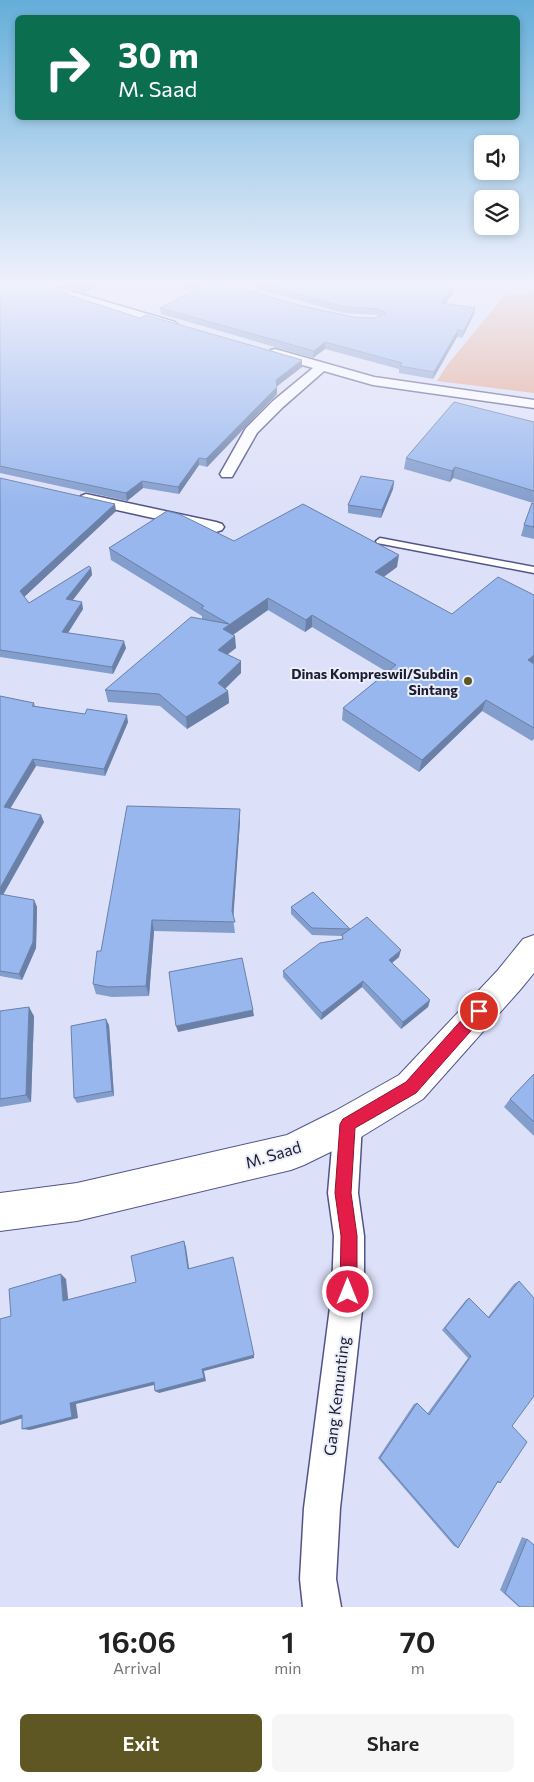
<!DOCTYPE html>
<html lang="en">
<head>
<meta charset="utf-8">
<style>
	body { margin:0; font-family:Commissioner,sans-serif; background:#f6f6f6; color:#222; height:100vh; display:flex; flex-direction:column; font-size:19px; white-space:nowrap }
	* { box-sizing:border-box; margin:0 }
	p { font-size:16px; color:#767676 }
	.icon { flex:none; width:28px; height:28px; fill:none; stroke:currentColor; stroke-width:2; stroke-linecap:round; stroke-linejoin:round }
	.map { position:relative; height:1607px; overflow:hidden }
	.drawer { display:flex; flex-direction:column; background:#fff; flex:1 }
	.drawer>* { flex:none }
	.guide { position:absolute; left:15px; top:15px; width:505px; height:105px; border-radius:8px; box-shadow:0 2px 8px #0003; background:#0b6e4f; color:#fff; overflow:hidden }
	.tools { position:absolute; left:474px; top:135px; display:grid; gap:10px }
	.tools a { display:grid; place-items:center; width:45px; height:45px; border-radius:8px; background:#fff; box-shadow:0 2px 8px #0003; font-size:25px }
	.pin { position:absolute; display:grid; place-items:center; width:42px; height:42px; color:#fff; margin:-21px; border:2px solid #fff; border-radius:50%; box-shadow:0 1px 5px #0007 }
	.me { position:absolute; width:55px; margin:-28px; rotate:0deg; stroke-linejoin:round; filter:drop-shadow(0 0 4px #0008) }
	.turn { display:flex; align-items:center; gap:18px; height:105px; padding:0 20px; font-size:22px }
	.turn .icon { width:65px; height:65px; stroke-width:2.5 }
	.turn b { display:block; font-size:35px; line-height:42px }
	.eta { display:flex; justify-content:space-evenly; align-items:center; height:85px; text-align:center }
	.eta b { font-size:30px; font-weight:600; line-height:35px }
	.action { display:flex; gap:10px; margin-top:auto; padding:10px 20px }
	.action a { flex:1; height:58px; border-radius:8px; background:#5e5723; color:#fff; font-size:20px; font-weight:600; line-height:58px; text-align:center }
	.action a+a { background:#f6f6f6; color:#222 }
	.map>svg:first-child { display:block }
	.green { fill:#e5a58d }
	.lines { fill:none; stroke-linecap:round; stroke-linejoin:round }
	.lane-casing { stroke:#525489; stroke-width:3 }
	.street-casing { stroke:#525489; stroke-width:3 }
	.secondary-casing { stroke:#525489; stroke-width:2 }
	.lane { fill:#fff; fill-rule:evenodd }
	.street { fill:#fff; fill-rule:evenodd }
	.secondary { fill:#fff; fill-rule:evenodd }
	.wall { fill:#839dcd }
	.shaded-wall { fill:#6a80a7 }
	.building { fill:#98b7ee; stroke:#6a80a7 }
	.route { fill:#e11d48; stroke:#92132f }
	.poi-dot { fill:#5e5723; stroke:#eceefa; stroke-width:2 }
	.labels { text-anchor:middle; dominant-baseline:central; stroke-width:4; stroke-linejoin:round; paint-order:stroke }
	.poi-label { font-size:14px; font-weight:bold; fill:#1c1d33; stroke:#eceefa; text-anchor:end }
	.near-street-label { font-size:16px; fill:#1c1d33; stroke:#eceefa }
</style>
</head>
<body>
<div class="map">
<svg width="534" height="1607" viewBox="0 0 534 1607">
	<rect width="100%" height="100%" fill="#dde0f9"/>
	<path class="green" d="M534,292V393L437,381L448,364L504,296Z"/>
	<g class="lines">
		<defs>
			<path id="lane" d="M380,538L534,567V573L377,543L376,541Z"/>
			<g id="street">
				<path d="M19,281H36L175,322L177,324L175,326H167L20,283Z"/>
				<path d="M275,349L374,377L534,400V408L373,385L324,371L283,407L257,433L232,477H222L220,474L246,428L273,401L313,368L271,356L269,353L271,350Z"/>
				<path d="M86,494L216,522L222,524L224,527L222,530L216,532L81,502L78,499L81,496Z"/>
				<path d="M348,1110L358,1114L362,1124L358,1193L364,1236V1292L340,1508L336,1579L341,1607H303L300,1579L304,1508L332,1292L334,1236L328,1193L334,1124L338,1114Z"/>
			</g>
			<path id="secondary" d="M534,935V973L520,990L423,1099L361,1137L304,1165L291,1170L77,1221L0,1231V1193L77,1183L287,1135L335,1111L399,1075L498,970L523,939Z"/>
		</defs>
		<use href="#lane" class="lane-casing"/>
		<use href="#street" class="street-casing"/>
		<use href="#secondary" class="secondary-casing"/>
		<use href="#lane" class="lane"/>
		<use href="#street" class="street"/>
		<use href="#secondary" class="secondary"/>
	</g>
	<g class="wall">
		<path d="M0,281L68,293L69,295L140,318L302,367L277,386V394L207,467L199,465L179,494L143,488L127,501L0,473Z"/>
		<path d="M45,281H107L84,293Z"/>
		<path d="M155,281H215L298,305L353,317L373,318L379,316L377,315L343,313L231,281H422L453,293L445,304L474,314L462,338L457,337L433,379L399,373V369L325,349L313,358L161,314L160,308L193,291Z"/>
		<path d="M534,422V502L533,503L453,478L450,482L404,469L406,458Z"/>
		<path d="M0,478L116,511L24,597L29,603L91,568L92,575L73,600L83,609L68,633L126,648L113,674L0,657Z"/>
		<path d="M394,481L393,489L381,518L348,513V505Z"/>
		<path d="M534,504V539L521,536L524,525Z"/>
		<path d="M234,541L397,567L384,577L534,664V739L532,741L482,711L419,772L342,720L343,708L387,672L312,627L305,632L268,610L233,635L236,648L227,654L241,661V673L225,688L228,691L229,703L187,729L160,706L108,702L105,690L202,619V616L111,560L109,548Z"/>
		<path d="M0,696L34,703L35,706L128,722L105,776L36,766L10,808L44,822L3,895L34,900L37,907L36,948L22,980L0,976Z"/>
		<path d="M240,809V821L233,917L235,933L154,931L149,996L112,997L96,994L93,984L101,951Z"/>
		<path d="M291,907L350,929L399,957L392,963L430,1000L428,1007L401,1029L362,987L321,1020L283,977V971L342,939V936L312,935L291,914Z"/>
		<path d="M0,1011L34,1016L31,1102L0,1107Z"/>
		<path d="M109,1025L114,1096L77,1103L74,1098Z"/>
		<path d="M534,1074V1136L504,1107L510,1099Z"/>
		<path d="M519,1281L512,1426L500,1483H497L458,1548L454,1546L378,1458L414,1404L417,1403L427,1414L468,1358L442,1330L466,1300L469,1298L488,1317L514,1284Z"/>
		<path d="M522,1537L527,1539L534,1607H519L500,1590Z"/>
	</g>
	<g class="shaded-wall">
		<path d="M93,281H107L84,293L83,286Z"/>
		<path d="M454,287L453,293L440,310L441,303Z"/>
		<path d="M475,308L474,314L462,338L464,331Z"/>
		<path d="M458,330L457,337L433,379L434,372Z"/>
		<path d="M325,342V349L313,358L314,351Z"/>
		<path d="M302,360V367L276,387V380Z"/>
		<path d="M277,387V394L207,467L206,459Z"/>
		<path d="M199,458V465L179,494L178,487Z"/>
		<path d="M455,467L453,478L450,482L452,471Z"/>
		<path d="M142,481L143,488L127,501L126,493Z"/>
		<path d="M394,481L393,489L381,518L382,510Z"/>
		<path d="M115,504L116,511L22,599L20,591Z"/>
		<path d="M399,555L397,567L373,584L375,572Z"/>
		<path d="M91,568L92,575L68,606L66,599Z"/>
		<path d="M268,598V610L224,641L223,629Z"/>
		<path d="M82,602L83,609L64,639L62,632Z"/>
		<path d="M312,615V627L305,632L306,620Z"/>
		<path d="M235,636L236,648L218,662V650Z"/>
		<path d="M124,641L126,648L113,674L112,667Z"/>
		<path d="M534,655V663L524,672L528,660Z"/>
		<path d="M241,661V673L219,695L218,683Z"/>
		<path d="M228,691L229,703L187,729L186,717Z"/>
		<path d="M486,700L482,711L419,772L422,760Z"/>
		<path d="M127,715L128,722L105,776L104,769Z"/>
		<path d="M33,759L36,766L7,814L4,807Z"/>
		<path d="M240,809V821L233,922L232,911Z"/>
		<path d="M41,815L44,822L0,900V888Z"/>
		<path d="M34,900L37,907L36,948L22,980L19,974Z"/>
		<path d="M152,920L154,931L149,996L146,986Z"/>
		<path d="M401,950L399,957L388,966L389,960Z"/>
		<path d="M363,981L362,987L321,1020L322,1013Z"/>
		<path d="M430,1000L428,1007L401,1029L403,1022Z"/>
		<path d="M29,1007L34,1016L31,1102L26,1095Z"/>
		<path d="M253,1010L254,1016L178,1032L176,1026Z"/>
		<path d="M106,1019L109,1025L114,1096L112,1091Z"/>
		<path d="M184,1241L186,1247L190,1274L188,1269Z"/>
		<path d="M61,1274L66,1279L69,1306L63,1301Z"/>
		<path d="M254,1355V1358L204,1371L206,1381L159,1393L155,1391L202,1369Z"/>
		<path d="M154,1382L158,1384L76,1404L78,1418L30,1430L22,1429L70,1403Z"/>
		<path d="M22,1415L30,1416L0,1425V1422Z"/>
	</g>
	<g class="building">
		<path d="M0,281H28L68,293L66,294L140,318L146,315L302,360L276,380L277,387L206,459L199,458L178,487L142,481L126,493L0,466Z"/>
		<path d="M66,281H93L83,286Z"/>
		<path d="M179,281H215L298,305L353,317L373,318L385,314V312L378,309L344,307L253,281H422L454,287L441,303L475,308L464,331L458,330L434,372L400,366L402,363L325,342L314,351L160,308L201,287Z"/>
		<path d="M454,402L534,422V491L455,467L452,471L406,458Z"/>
		<path d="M361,476L394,481L382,510L348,505Z"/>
		<path d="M0,478L115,504L20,591L29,603L89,566L91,568L66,599L82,602L62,632L124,641L112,667L0,650Z"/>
		<path d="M532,503L534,504V527L524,525Z"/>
		<path d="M303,504L399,555L375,572L452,614L498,577L534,595V655L528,660L534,664V728L486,700L422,760L343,708L396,665L312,615L306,620L268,598L223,629L235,636L218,650L241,661L218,683L228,691L186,717L159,694L105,690L191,617L229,624L201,608L204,606L109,548L167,511L179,514L234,541Z"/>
		<path d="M0,696L34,703L32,706L85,714L87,709L127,715L104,769L33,759L4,807L41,815L0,888Z"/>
		<path d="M127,806L240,809L232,911L235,922L152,920L146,986L108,987L93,984L97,951H101Z"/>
		<path d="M313,892L350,929L312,928L291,907Z"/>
		<path d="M0,894L34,900L33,942L19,974L0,971Z"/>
		<path d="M367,917L401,950L389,960L430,1000L403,1022L363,981L322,1013L283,971L320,943L343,939L342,935Z"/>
		<path d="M242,958L253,1010L176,1026L169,972Z"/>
		<path d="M29,1007L26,1095L0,1099V1011Z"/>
		<path d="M106,1019L112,1091L74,1098L71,1026Z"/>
		<path d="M534,1074V1122L510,1099Z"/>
		<path d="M184,1241L188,1269L233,1257L254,1355L202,1369L204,1378L155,1391L154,1382L70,1403L72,1417L22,1429V1415L0,1422V1319L11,1316L9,1289L61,1274L63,1301L136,1282L131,1256Z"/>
		<path d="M519,1281L534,1298V1396L512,1426L527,1442L500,1483L498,1481L458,1548L380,1458L417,1403L429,1415L471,1356L445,1328L469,1298L489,1318Z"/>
		<path d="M527,1539L534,1545V1607H520L505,1593Z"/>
	</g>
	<linearGradient id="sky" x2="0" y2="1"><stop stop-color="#64aeda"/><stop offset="0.56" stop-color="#f0f1fc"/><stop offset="1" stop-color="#f0f1fc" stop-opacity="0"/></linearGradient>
	<rect width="534" height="506" fill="url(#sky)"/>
	<path class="route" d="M479,1005L484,1006L486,1011L484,1016L416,1093L355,1128L351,1193L357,1236V1292L354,1297L348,1300L342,1297L340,1292L341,1236L335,1193L340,1124L343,1119L406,1082L474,1006Z"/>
	<circle class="poi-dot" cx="468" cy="681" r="5"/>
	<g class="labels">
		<g class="poi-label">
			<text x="458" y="673">Dinas Kompreswil/Subdin<tspan x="458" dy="16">Sintang</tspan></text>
		</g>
		<g class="near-street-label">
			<text transform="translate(273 1154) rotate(-17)">M. Saad</text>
			<text transform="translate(336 1396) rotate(-83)">Gang Kemunting</text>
		</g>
	</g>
</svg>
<div class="tools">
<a><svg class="icon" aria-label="sound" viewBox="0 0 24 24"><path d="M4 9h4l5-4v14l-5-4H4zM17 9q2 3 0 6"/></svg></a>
<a><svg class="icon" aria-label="layers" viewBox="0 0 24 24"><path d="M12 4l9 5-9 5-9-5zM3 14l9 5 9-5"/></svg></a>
</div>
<div class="pin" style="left:479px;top:1011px;background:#d93025"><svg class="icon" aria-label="arrive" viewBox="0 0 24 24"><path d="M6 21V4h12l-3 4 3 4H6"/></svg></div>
<svg class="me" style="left:348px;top:1292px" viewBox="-20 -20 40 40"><circle r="17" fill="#e11d48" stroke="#fff" stroke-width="3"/><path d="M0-11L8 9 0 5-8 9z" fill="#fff"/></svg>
<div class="guide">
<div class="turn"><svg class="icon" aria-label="right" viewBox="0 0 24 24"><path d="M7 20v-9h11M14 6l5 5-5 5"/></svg><div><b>30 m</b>M. Saad</div></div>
</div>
</div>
<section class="drawer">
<div class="eta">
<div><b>16:06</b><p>Arrival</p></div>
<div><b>1</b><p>min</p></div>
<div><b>70</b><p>m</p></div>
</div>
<div class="action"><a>Exit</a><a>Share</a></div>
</section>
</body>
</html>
